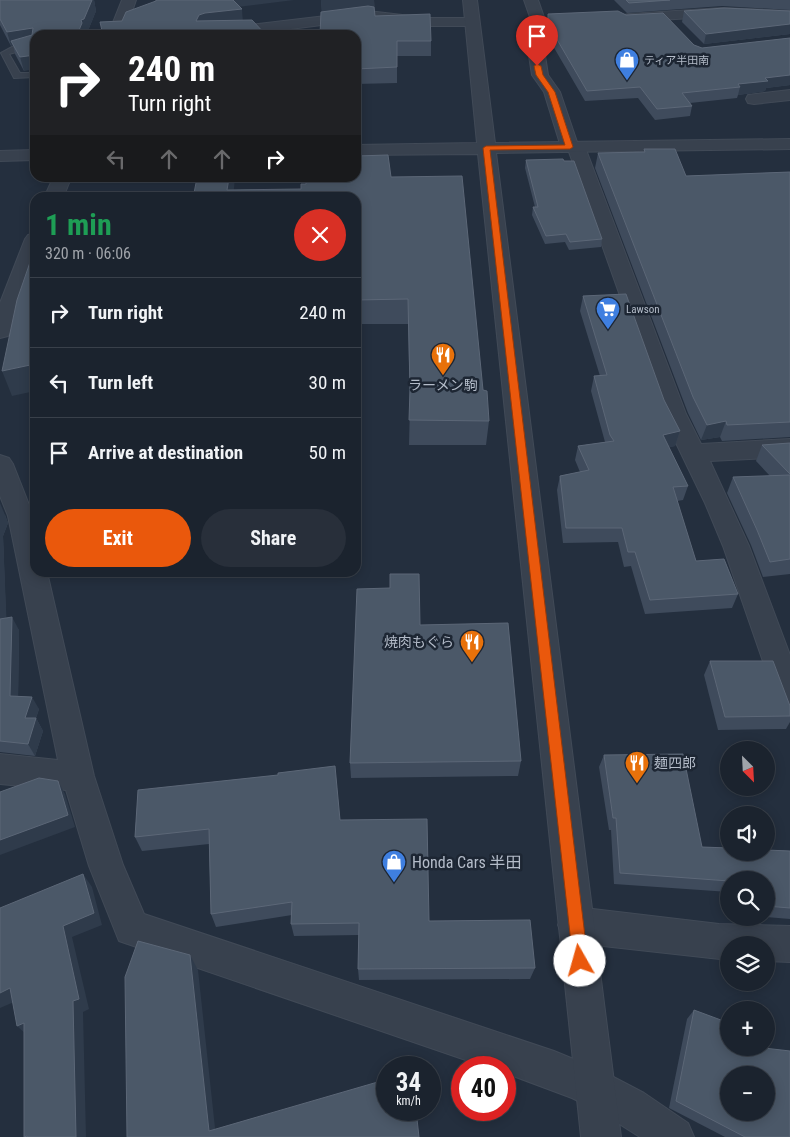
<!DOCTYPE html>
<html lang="en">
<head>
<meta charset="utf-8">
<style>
	body { margin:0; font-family:"Roboto Condensed","Noto Sans JP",sans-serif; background:#282f3a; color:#f1f3f6; height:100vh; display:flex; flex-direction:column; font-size:19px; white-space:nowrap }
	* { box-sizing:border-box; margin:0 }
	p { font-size:16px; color:#a0a4aa }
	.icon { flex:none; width:28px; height:28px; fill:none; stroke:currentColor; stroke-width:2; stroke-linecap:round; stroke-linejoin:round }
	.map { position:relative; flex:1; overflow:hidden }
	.side { position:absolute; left:30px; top:192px; width:331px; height:385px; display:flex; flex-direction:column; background:#1b232e; border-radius:15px; box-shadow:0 2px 12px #0003,0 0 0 1px #39404a }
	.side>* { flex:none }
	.top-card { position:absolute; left:30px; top:30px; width:331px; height:152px; border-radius:15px; box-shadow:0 2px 12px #0003,0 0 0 1px #39404a; background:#202124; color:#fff; overflow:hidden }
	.needle { width:32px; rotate:156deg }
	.fabs { position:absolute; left:720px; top:741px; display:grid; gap:10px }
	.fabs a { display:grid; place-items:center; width:55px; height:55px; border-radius:50%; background:#1b232e; box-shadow:0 2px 12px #0003,0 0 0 1px #39404a; font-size:25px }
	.speed { position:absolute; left:376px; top:1056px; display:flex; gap:10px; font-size:25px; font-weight:700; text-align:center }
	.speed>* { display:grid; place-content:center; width:65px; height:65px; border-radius:50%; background:#1b232e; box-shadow:0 2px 12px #0003,0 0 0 1px #39404a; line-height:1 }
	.speed small { font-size:12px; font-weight:400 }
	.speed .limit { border:8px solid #d22; background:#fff; color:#111 }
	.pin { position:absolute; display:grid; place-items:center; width:42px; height:42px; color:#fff; margin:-51px -21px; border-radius:50% 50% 50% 0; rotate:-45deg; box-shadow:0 0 5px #0007 }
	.pin .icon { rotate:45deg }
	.me { position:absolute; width:55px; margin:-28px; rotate:353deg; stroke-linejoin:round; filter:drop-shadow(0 0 4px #0008) }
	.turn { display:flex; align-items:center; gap:18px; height:105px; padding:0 15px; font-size:22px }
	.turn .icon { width:65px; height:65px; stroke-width:2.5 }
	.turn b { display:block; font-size:35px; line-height:42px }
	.lanes { display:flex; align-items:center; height:48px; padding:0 15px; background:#0003; justify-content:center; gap:25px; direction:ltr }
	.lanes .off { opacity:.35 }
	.round { display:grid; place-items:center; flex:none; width:52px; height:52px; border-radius:26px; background:#282f3a }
	.overview { display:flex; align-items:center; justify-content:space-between; height:85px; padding:0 15px }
	h1 { font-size:30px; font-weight:700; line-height:38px; color:#1e9e55 }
	.cta { display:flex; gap:10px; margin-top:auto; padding:10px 15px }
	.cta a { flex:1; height:58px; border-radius:30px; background:#ea580c; color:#fff; font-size:20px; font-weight:700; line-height:58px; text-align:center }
	.cta a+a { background:#282f3a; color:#f1f3f6 }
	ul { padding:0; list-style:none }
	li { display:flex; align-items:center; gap:15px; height:70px; padding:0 15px; border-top:1px solid #39404a }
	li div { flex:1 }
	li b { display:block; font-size:19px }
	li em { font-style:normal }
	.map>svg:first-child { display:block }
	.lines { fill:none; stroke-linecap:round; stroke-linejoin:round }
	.service-casing { stroke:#414a57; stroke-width:2 }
	.minor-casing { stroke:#414a57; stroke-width:2 }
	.tertiary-casing { stroke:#414a57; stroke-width:2 }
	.service { fill:#38414e; fill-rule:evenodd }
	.minor { fill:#38414e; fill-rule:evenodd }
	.tertiary { fill:#38414e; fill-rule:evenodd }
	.wall { fill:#3f4b5c }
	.shaded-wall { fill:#2f3b4b }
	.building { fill:#4b5868; stroke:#5c6777; fill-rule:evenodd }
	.route { fill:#ea580c; stroke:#983908 }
	.labels { text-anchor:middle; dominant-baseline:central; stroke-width:5; stroke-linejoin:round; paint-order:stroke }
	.far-poi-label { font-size:11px; fill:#b4bcc9; stroke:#1d2633; text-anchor:start }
	.poi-label { font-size:14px; fill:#b4bcc9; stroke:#1d2633 }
	.near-poi-label { font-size:16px; fill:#b4bcc9; stroke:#1d2633; text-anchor:start }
</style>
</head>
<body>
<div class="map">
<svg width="790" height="1137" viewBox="0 0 790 1137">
	<rect width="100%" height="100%" fill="#242f3e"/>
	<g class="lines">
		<defs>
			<g id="service">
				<path d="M118,28H121V32L103,35H86Z"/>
				<path d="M35,43V47L9,54L20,73H35V77L14,78L1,53L14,46Z"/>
			</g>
			<g id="minor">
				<path d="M524,0H538L545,20L544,49L548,75L560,92L577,142L582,143L585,147L686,414L701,444L790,439V457L710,461L749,546L790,655V709L779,705L775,696L723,546L705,503L662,414L569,152L564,151L561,147L544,92L532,75L528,49L531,20Z"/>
				<path d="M722,8L790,11V19L722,16L629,22L624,21L622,18L624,15L629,14Z"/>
				<path d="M368,11L428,18H472L477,19L479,22L477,25L472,26H428L368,19L244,35H200L203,32L208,30Z"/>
				<path d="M790,90V100L754,104L748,103L746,99L748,95Z"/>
				<path d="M0,455L9,458L13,464L35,520V572H47L94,776L123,865L144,914L554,1051L600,1070L644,1093L688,1123L694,1137H640L602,1113L572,1098L505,1073V1068H489L119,941L89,866L66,790L0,784V754L58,760L8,516L0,496Z"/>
				<path d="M576,907L719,924L790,926V962L766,961V945H729V960L576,943L563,938L558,925L563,912Z"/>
			</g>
			<g id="tertiary">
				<path d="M122,0H136L124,35H108Z"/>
				<path d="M463,0H477L495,143L790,139V149L496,153L621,1137H581L478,154L356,155V145L477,143Z"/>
				<path d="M35,150V160L0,161V151Z"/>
				<path d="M53,178H71L63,198H44Z"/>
				<path d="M35,233V266L11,331L8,336L0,338V303L25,239L28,235Z"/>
			</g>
		</defs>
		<use href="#service" class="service-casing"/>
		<use href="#minor" class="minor-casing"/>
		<use href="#tertiary" class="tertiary-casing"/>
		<use href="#service" class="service"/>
		<use href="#minor" class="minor"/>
		<use href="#tertiary" class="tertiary"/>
	</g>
	<g class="wall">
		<path d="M0,0H94L96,11L87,33L24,71L15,54L13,45L11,46L0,25Z"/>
		<path d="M321,0H374L375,16L431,41V56H397V83L356,84V35L322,12Z"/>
		<path d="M614,0H790V10L722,6L627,13Z"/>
		<path d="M684,11H790V34L704,44L682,22Z"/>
		<path d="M548,14L694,45L702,48L790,38V85L766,88L765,91L738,95L737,98L690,103L692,106L690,116L655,120L638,98L585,101L546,34Z"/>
		<path d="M644,149L686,176L790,172V437L722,441L720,437L701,440L688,413L595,168L598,153L644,152Z"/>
		<path d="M526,160L602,239L601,247L569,250L565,242L545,244L532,215L533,207H535L525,168Z"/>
		<path d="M391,177L483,390L489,421L486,445H409L410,404L408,324H356V198L234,190L301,189Z"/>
		<path d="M583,296L664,400L680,431L675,446L669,447L688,486L683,500L677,501L696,561L738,594L732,608L645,614L631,566L624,567L618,542L563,543L557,490L560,476L580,472L575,460L578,446L605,442L591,391L594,376H600L580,311Z"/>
		<path d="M790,443V574L763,577L751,545L727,493L733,477L770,476L756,461L762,445Z"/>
		<path d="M0,512L5,515L8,523L3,536L6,618L19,630L18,696L39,709L36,718L43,731L35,756L0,752Z"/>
		<path d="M420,625L521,761L518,776L351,778L350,763Z"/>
		<path d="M710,661L790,706V722L786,729L718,730L704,675Z"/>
		<path d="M604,755L702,847L790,851V919L766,917V880H729V892L614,884L611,830H609L599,767Z"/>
		<path d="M138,790L340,820L429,921L535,968L530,979L359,980L358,969L359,935L294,936L291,924L292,915L216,927L211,914L209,844L142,851L135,837Z"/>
		<path d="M694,1010L729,1048L790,1137H725L669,1108L687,1019Z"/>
	</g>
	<g class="shaded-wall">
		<path d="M92,0H94L96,11L87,33L85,34V35H77L81,20Z"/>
		<path d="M228,0H294L229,8Z"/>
		<path d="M321,0H374V10L322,15Z"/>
		<path d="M242,9L243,24L196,21L199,15L205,13Z"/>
		<path d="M790,24V34L704,44L706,34Z"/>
		<path d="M33,28L35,37L11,41L13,45L11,46L7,32Z"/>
		<path d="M35,55V69L24,71L20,57Z"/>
		<path d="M790,75V85L766,88L765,91L738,95L740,87L738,84L765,78Z"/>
		<path d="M229,178H235L233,198L227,190Z"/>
		<path d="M35,364V391L12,396L2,371Z"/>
		<path d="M726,421L720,437L701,440L707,425Z"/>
		<path d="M680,431L675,446L658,449L663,435Z"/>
		<path d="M0,503L5,515L8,523L3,536L7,632L0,620Z"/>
		<path d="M12,617L19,630L18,708L10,696Z"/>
		<path d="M32,697L39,709L32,730L25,718Z"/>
		<path d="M36,718L43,731L35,756L28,744Z"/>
		<path d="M58,781L65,794L75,827L0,855V840Z"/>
		<path d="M83,874L92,887L102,925L72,937L89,1009L83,1012L86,1137H76L63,926Z"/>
		<path d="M190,955L198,970L216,1137L209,1131Z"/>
		<path d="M10,988L21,999L0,1008V993Z"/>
		<path d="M24,1023L28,1036L17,1026Z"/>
	</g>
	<g class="building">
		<path d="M0,0H92L84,19L81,20L82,23L77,35H35V55L20,57L11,41L32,35L33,28L7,32L0,19Z"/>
		<path d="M156,0H233L242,9L205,13L199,15L196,21L252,20L266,35H103L100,22L122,21L126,12L156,1Z"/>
		<path d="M626,0H670L629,3Z"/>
		<path d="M368,6L374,7L375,16L430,14L431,41H397V67L356,69V35H320L321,12Z"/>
		<path d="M724,8L790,11V24L706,34L684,11Z"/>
		<path d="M618,11L626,15L663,13L694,45L702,48L790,38V75L765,78L768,81L738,84L740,87L682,93L692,106L657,109L640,87L587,91L548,24V14Z"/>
		<path d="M644,149H675L686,176L790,172V422L727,425L726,421L707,425L693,397L598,153L645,152Z"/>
		<path d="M388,155L391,177L462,176L483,390L487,391L489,421L409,420L410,390L408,299L356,300V198H193L197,178H229L227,190L301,189V184H306V178H356V156Z"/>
		<path d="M563,159L564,161H574L602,239L570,242L566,234L546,236L533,207H538L526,160Z"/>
		<path d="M35,248V364L2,371L17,300Z"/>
		<path d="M626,294L664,400L680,431L663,435L688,486L673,487L696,561L724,559L738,594L650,600L635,552H628L622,528H566L560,476L589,470L578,446L614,441L610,435L594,376L607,375L583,296Z"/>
		<path d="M790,443V474L762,445Z"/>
		<path d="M790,475V559L770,562L757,530L733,477Z"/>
		<path d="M390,574H419L420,625L508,623L521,761L350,763L357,589L390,588Z"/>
		<path d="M12,617L10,696L32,697L25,718H36L28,744L0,741V619Z"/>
		<path d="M710,661H773L790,706V716L725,717Z"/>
		<path d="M683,754L702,847L729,848V852H766V850L790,851V908L766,906V880H729V881L620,873L616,818H613L604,755Z"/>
		<path d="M335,766L340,820L427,819L429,921L530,920L535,968L358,969L359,923L291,924L292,902L211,914L209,829L135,837L138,790L278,775V773Z"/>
		<path d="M39,778L58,781L68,815L0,840V792Z"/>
		<path d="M83,874L94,913L63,926L79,999L73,1001L76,1137H27V1136L24,1137V1023L17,1026L10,988L0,993V908Z"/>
		<path d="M138,941L190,955L209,1131L388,1079V1110H416L419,1137H127L125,977Z"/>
		<path d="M694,1010L729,1023V1048H764L790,1051V1137H745L676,1101ZM729,1075H766V1112H729Z"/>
	</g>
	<path class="route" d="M537,64L541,66L543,75L555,92L573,147L570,149L490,150L588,961L586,967L580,969L575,967L573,961L483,148L486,146L565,145L548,92L536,75L534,66Z"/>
	<defs>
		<symbol id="shop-pin" viewBox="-11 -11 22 30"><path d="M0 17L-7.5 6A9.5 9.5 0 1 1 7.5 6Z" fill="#3f7fe0" stroke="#1d2633"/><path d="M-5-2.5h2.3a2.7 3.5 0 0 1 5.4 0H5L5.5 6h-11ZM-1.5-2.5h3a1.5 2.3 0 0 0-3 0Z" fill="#fff"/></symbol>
		<symbol id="supermarket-pin" viewBox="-11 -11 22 30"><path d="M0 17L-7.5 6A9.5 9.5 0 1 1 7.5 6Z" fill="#3f7fe0" stroke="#1d2633"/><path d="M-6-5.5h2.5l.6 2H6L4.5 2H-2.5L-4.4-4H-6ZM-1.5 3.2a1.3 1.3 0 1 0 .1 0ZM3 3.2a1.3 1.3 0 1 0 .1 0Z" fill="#fff"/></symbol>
		<symbol id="restaurant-pin" viewBox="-11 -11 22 30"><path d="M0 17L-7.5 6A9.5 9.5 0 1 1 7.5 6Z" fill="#e8710a" stroke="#1d2633"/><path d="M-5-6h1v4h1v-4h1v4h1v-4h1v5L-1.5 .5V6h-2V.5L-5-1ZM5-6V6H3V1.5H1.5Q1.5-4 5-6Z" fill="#fff"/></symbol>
	</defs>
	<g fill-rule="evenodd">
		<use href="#shop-pin" x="613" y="46" width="28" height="38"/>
		<use href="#supermarket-pin" x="594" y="295" width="28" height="38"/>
		<use href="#restaurant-pin" x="429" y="341" width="28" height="38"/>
		<use href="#restaurant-pin" x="458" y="628" width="28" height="38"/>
		<use href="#restaurant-pin" x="623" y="749" width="28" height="38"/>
		<use href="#shop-pin" x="380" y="848" width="28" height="38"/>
	</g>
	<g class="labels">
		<g class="far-poi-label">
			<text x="644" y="60">ティア半田南</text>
			<text x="626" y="309">Lawson</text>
		</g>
		<g class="poi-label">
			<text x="443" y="385">ラーメン駒</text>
			<text x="454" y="642" text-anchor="end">焼肉もぐら</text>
			<text x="654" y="763" text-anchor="start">麺四郎</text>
		</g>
		<g class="near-poi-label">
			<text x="412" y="862">Honda Cars 半田</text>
		</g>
	</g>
</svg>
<div class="fabs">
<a><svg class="needle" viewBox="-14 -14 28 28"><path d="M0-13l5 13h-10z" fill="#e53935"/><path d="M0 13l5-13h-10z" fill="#a0a4aa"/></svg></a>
<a><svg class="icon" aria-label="sound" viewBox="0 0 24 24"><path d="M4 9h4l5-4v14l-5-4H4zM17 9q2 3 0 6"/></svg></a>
<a><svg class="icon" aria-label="search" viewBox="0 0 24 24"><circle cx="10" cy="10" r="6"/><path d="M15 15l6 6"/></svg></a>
<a><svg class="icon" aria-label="layers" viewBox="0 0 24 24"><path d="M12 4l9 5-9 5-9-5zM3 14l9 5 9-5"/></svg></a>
<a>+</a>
<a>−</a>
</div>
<div class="speed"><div>34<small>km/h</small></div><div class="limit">40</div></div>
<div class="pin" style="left:537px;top:66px;background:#d93025"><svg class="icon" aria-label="arrive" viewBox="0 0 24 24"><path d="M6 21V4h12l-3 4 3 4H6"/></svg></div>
<svg class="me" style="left:580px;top:961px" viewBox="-20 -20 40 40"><circle r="19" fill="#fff"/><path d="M0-13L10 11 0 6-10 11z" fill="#ea580c"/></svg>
<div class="top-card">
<div class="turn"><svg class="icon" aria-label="right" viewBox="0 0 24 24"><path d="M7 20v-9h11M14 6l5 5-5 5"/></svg><div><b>240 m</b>Turn right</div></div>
<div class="lanes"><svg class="icon off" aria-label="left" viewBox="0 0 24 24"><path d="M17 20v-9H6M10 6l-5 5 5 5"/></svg><svg class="icon off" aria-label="ahead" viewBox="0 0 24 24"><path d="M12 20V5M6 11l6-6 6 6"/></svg><svg class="icon off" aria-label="ahead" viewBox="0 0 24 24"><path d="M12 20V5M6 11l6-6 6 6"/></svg><svg class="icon" aria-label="right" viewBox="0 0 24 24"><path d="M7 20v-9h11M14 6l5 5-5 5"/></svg></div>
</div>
<section class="side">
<div class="overview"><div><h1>1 min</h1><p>320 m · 06:06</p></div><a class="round" style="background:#d93025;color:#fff"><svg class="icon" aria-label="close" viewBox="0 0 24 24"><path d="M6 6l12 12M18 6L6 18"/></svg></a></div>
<ul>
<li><svg class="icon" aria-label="right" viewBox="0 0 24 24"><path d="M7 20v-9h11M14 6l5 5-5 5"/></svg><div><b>Turn right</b></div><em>240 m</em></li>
<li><svg class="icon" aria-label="left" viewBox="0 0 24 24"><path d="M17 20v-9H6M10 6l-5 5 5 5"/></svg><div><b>Turn left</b></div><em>30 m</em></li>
<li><svg class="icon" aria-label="arrive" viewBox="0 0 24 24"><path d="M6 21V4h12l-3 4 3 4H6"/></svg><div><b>Arrive at destination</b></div><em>50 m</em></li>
</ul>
<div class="cta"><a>Exit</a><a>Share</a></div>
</section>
</div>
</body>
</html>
